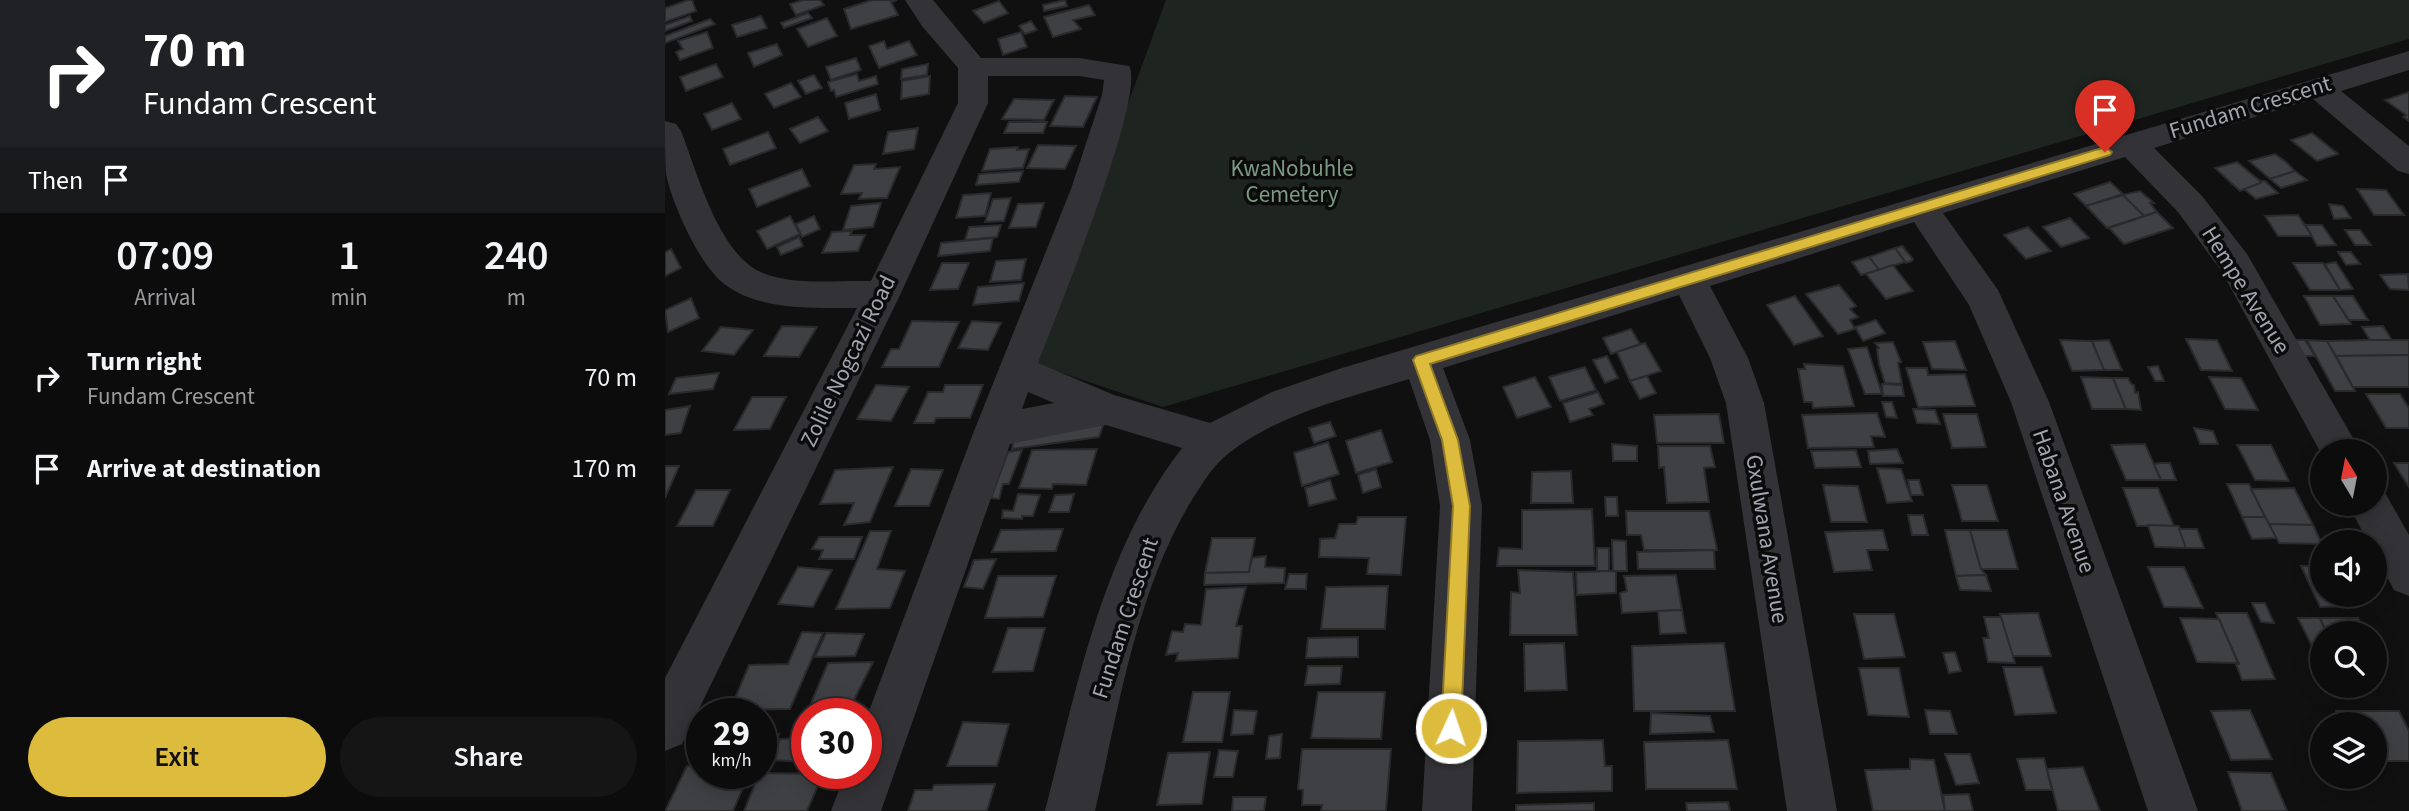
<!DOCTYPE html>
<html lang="en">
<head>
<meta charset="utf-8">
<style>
	body { margin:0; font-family:"Source Sans 3",sans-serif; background:#151516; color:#f1f3f6; height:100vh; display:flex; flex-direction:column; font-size:26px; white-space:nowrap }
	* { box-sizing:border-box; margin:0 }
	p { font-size:23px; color:#9a9b9d }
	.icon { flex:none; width:38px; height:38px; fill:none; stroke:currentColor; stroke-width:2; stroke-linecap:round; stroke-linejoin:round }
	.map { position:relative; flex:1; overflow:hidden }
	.details { display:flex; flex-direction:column; background:#0c0c0d; width:665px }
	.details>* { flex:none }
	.guide { background:#202124; color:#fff; overflow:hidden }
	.needle { width:46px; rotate:350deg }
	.buttons { position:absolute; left:1645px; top:439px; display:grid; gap:14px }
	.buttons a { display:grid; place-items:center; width:77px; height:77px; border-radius:50%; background:#0c0c0d; box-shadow:0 4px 18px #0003,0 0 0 2px #2c2c2e; font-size:35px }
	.speed { position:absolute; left:21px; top:698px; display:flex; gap:14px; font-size:35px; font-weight:700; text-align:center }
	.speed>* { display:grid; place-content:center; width:91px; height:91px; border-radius:50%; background:#0c0c0d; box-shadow:0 4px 18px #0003,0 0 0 2px #2c2c2e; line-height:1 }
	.speed small { font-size:18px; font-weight:400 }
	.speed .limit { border:10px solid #d22; background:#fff; color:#111 }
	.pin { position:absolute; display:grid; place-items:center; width:60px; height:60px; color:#fff; margin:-72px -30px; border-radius:50% 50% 50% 0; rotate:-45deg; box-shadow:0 0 7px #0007 }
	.pin .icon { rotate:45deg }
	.me { position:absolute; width:77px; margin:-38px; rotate:3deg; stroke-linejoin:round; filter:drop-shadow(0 0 5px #0008) }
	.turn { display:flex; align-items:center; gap:24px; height:147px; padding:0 28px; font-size:32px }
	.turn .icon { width:91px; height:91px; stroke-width:2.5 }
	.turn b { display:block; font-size:49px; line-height:60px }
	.then { display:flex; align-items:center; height:66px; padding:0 28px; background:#0003; gap:14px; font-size:26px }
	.eta { display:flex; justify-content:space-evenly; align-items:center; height:119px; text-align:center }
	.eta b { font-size:42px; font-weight:600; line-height:49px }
	.primary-button { display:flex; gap:14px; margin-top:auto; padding:14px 28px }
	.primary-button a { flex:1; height:80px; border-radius:42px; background:#ddbb3c; color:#111; font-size:28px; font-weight:600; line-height:80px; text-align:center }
	.primary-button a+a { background:#151516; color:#f1f3f6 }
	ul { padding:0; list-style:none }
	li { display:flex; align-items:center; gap:21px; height:91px; padding:0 28px }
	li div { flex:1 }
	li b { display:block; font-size:26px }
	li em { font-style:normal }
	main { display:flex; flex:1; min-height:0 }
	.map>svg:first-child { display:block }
	.green { fill:#1e2520 }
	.building { fill:#3f4044; stroke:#2a2a2d; stroke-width:2 }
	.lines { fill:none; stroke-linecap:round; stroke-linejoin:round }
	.minor { fill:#333337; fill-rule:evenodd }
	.route { fill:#ddbb3c; stroke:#907a27; stroke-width:2 }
	.labels { text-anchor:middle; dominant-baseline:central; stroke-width:7; stroke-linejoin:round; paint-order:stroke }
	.street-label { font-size:23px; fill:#a2a5b0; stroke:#0b0b0c }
	.park-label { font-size:23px; fill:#7b9981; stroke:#0b0b0c }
</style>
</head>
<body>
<main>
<section class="details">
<div class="guide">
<div class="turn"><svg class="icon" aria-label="right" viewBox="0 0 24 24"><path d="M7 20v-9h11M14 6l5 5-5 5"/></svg><div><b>70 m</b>Fundam Crescent</div></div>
<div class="then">Then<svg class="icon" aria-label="arrive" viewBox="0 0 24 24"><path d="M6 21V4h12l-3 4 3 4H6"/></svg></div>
</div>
<div class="eta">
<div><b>07:09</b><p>Arrival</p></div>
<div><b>1</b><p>min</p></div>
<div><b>240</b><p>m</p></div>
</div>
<ul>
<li><svg class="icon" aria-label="right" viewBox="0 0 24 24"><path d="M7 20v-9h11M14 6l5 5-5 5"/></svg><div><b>Turn right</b><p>Fundam Crescent</p></div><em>70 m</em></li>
<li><svg class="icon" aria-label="arrive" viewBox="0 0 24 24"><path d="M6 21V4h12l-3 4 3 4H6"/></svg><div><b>Arrive at destination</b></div><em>170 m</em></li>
</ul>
<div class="primary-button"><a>Exit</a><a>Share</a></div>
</section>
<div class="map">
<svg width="1744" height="811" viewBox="0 0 1744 811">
	<rect width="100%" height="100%" fill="#101011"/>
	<path class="green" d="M501,0H1744V39L498,407L368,363Z"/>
	<g class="building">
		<path d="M23,0H27L31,11L0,22V8Z"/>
		<path d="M138,0H155L159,5L131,15L125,4Z"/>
		<path d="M207,0H232L226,2L233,15L186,29L179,9Z"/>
		<path d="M400,0L402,6L379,11L378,5Z"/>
		<path d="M334,1L343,13L319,23L308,11Z"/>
		<path d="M424,5L430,15L408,20L416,29L388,37L379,17Z"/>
		<path d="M143,13L147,18L119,28L116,23Z"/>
		<path d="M25,16L27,21L0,31V25Z"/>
		<path d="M96,16L102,28L72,37L67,25Z"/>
		<path d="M162,18L172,36L143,47L132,29Z"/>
		<path d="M45,19L50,24L0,43V36Z"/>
		<path d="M366,21L372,30L360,34L354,26Z"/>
		<path d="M42,32L48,48L15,60L11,52L18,49L13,41Z"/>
		<path d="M356,32L362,47L338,55L333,39Z"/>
		<path d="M219,41L222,49L244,41L252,55L214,68L204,46Z"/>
		<path d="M112,44L117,55L89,67L83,53Z"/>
		<path d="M191,58L196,70L166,80L161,67Z"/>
		<path d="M51,64L58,77L21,91L15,77Z"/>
		<path d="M263,64L262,75L236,79L237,69Z"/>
		<path d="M192,74L194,81L211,76L213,84L171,97L169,90L166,91L163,82Z"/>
		<path d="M149,75L157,88L141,94L133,81Z"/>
		<path d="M265,76L264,94L236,99L237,81Z"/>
		<path d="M126,83L136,97L109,108L100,94Z"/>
		<path d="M1744,92V121L1738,117L1741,115L1720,100Z"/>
		<path d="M211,94L215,110L184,119L180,103Z"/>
		<path d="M400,96L432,97L418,127L385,126Z"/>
		<path d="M349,99L389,100L379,120L337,119Z"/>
		<path d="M67,103L76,119L47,130L39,114Z"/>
		<path d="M153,117L163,131L135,143L125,129Z"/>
		<path d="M344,122H382L378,133H339Z"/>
		<path d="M253,128L249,149L218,154L223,132Z"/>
		<path d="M103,132L111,148L65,165L58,149Z"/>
		<path d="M1647,133L1673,154L1652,161L1626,140Z"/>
		<path d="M373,145L411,146L400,169L362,168Z"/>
		<path d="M353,147L352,150L364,149L358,168L317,171L325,149Z"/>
		<path d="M1610,154L1621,162L1630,171L1605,179L1584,161Z"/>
		<path d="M1572,162L1595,181L1596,183L1575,191L1550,168Z"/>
		<path d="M211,164L209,169L235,167L222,198L194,199L197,193L176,194L189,165Z"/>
		<path d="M137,169L145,186L92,207L84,189Z"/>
		<path d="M358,171L354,182L311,185L314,174Z"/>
		<path d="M1630,171L1642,180L1616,188L1605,179Z"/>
		<path d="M1595,181H1600L1613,193L1591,199L1579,189L1596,183Z"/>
		<path d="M1445,182L1458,194L1421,206L1409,194Z"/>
		<path d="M1692,189L1721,190L1739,215H1709Z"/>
		<path d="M1475,191L1489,203H1485L1492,212L1479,216L1457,195Z"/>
		<path d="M326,193L320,216L291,218L298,195Z"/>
		<path d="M1458,195L1479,216L1442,228L1421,206Z"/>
		<path d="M346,198L339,221L320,222L328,199Z"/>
		<path d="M216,203L208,227L178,230L186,206Z"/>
		<path d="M379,203L371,227L344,228L353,204Z"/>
		<path d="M1664,204L1678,206L1686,218L1669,219Z"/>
		<path d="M1492,212L1508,228L1459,244L1444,228Z"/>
		<path d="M1633,215L1647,236H1613L1600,216Z"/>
		<path d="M125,216L135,234L102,249L92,231Z"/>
		<path d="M149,216L155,229L137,237L131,224Z"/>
		<path d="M1405,218L1424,238L1396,247L1378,227Z"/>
		<path d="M336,225L332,237L300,240L304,227Z"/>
		<path d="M1641,225H1657L1671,245L1652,246Z"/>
		<path d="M1363,227L1386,251L1361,259L1339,235Z"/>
		<path d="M1680,230H1695L1706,245H1690Z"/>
		<path d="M187,231L185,235H200L193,251L157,253L167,232Z"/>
		<path d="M134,237L138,246L116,255L112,247Z"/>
		<path d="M328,238L325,251L273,256L276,243Z"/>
		<path d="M1237,246L1248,259L1247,261L1241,263L1230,248Z"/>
		<path d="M1230,248L1240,262L1214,270L1204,257Z"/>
		<path d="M6,249L16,268L0,276V252Z"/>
		<path d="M1673,252H1686L1695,264L1681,265Z"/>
		<path d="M1204,257L1214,270L1196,275L1187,262Z"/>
		<path d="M361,259L356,280L325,282L331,261Z"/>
		<path d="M1671,262L1688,289L1675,290L1660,264Z"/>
		<path d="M277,263H304L293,289L265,290Z"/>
		<path d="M1628,263H1658L1675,290H1645Z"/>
		<path d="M1228,265L1248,291L1221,299L1201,274Z"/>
		<path d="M1743,274L1744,290L1725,289L1715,275Z"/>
		<path d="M359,283L354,301L308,305L313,287Z"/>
		<path d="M1174,285L1191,306L1185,309L1193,317L1185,320L1190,329L1173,334L1141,294Z"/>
		<path d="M1130,296L1158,336L1129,345L1102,305Z"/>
		<path d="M1639,296H1668L1686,324L1655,325Z"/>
		<path d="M1668,296H1688L1703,320H1684Z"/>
		<path d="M26,298L34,318L3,332L0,310Z"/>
		<path d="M1211,320L1220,333L1198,341L1190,327Z"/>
		<path d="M247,321L294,322L274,367H217L226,349H234Z"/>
		<path d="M307,321L336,323L323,350L293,348Z"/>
		<path d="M117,326L152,327L134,357L99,356Z"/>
		<path d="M1718,326L1727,340H1705L1697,327Z"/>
		<path d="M56,327L88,330L69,355L37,351Z"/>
		<path d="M966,329L975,344L946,354L938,338Z"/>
		<path d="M1521,339L1552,340L1567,371L1536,370Z"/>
		<path d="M1395,340L1427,341L1439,370L1407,371Z"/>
		<path d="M1444,340L1457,370H1439L1427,341Z"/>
		<path d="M1630,340H1640L1650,356H1638Z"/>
		<path d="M1642,340L1662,341L1690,391H1670Z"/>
		<path d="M1705,340H1744V355L1671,356L1662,341Z"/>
		<path d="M1290,341L1301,370L1267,369L1258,342Z"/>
		<path d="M1228,342L1236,362L1233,363L1237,384L1220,383L1214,364L1212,349L1214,348L1210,343Z"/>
		<path d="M980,343L996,371L965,381L952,352Z"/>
		<path d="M1202,347L1217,394H1200L1183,349Z"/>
		<path d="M1744,355V387H1688L1671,356Z"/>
		<path d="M942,356L953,378L940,383L928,360Z"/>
		<path d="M1139,364L1178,366L1189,406L1148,408L1147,402H1139L1133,369H1140Z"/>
		<path d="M1493,366L1499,381H1490L1483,367Z"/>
		<path d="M920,367L931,390L895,401L884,377Z"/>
		<path d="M1241,368H1262L1263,375L1300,374L1310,406L1253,407Z"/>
		<path d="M54,373L48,389L4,394L11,378Z"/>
		<path d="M982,376L991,393L975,399L965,381Z"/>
		<path d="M870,377L886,407L852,418L838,387Z"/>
		<path d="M1416,377L1448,378L1461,409H1427Z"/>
		<path d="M1544,377L1576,378L1593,410L1560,409Z"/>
		<path d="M1448,378H1463L1466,384L1469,385L1470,393L1473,392L1476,410L1461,409Z"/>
		<path d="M1217,384L1237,385L1239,396H1218Z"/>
		<path d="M211,385L244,387L226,421L192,419Z"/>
		<path d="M280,385H318L305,418H271L269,423H249L263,392H278Z"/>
		<path d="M933,392L939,404L924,409L928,415L905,422L898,403Z"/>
		<path d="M1701,394H1735L1744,408V428H1721Z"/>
		<path d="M87,397H121L105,429L69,430Z"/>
		<path d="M1217,402H1227L1232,418L1221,417Z"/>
		<path d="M25,406L16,433L0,435V410Z"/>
		<path d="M1248,409L1270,410L1275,424L1252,423Z"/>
		<path d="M1212,413L1220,437L1206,436L1209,447L1143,448L1137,415Z"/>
		<path d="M1054,414L1059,443H992L989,415Z"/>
		<path d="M1278,414H1312L1321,447L1287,448Z"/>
		<path d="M440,420L434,437L347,449L351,430Z"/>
		<path d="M665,422L671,436L649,443L644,428Z"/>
		<path d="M1529,428L1548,431L1553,444H1535Z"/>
		<path d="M716,430L727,462L691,473L681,441Z"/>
		<path d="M663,442L674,474L637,486L629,453Z"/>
		<path d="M947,444L972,446V461H948Z"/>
		<path d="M1480,444L1496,480H1461L1446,445Z"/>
		<path d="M1572,445H1606L1624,481L1590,480Z"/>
		<path d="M993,446H1045L1050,467L1039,468L1044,502L1002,503L999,467L994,468Z"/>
		<path d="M432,449L421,485L388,484L387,489L354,488L367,450Z"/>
		<path d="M1232,449L1238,463L1205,464L1203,451Z"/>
		<path d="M357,450L344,484H338L334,499L326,498L343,452Z"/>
		<path d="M1191,450L1196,467L1150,468L1146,451Z"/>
		<path d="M1496,463H1505L1511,480H1496L1489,464Z"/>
		<path d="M1729,463H1744V487L1735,473Z"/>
		<path d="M0,466H14L0,498Z"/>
		<path d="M228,467L205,522L179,525L189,503L155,504L170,470Z"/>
		<path d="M1212,468L1236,469L1247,501L1222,503Z"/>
		<path d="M246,469L278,470L264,506H230Z"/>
		<path d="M711,469L716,487L698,493L693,475Z"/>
		<path d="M906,471L908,503H866L867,472Z"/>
		<path d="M665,480L671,499L644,506L640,488Z"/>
		<path d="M1243,480H1254L1258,495H1246Z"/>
		<path d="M1562,484H1584L1600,517H1577Z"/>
		<path d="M1158,485L1193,486L1202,522H1166Z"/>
		<path d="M1287,485H1322L1333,521H1297Z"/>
		<path d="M1458,488H1493L1509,526H1472Z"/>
		<path d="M1629,488L1648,525L1604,524L1586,489Z"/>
		<path d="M31,490H65L48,526H12Z"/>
		<path d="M353,494L375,495L368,516H357V519L337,518L338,510L348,511Z"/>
		<path d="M409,494L404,512H384L390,495Z"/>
		<path d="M940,497H952L953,516H941Z"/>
		<path d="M927,509L930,566H832L834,548L857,549V510Z"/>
		<path d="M961,511H1044L1052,550H979L976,535H962Z"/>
		<path d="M1243,515H1258L1263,535H1247Z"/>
		<path d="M693,517H741L736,575L702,574L704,558L654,557L655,539L670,538L674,524H691Z"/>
		<path d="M1577,517H1600L1612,538L1587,539Z"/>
		<path d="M1604,524L1648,525L1657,544L1614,543Z"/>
		<path d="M1483,525L1514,526L1521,548L1490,547Z"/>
		<path d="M398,529L391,551L327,552L336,530Z"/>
		<path d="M1514,529H1532L1539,548H1521Z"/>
		<path d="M1218,530L1223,550H1202L1207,570L1169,572L1160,532Z"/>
		<path d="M1280,530H1305L1316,569L1321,575L1291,576Z"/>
		<path d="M1305,530H1342L1353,569H1316Z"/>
		<path d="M205,531H226L212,569L240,571L225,608L171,609Z"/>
		<path d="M154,537H197L189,559H154L158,550L147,549Z"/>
		<path d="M547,538H590L584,572L540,573Z"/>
		<path d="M947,540L961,541L962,571H948Z"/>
		<rect x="932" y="548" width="12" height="23"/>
		<path d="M1049,550L1050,569H973L972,552Z"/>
		<path d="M601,556L600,567L620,568L619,583L539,585L540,573L584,572L587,558Z"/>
		<path d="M331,559L318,589L299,587L309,560Z"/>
		<path d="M1636,566H1657V595H1688L1694,606L1655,607Z"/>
		<path d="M133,567L167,570L148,607L113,604Z"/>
		<path d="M1483,567H1519L1538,608L1499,607Z"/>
		<path d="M853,570L908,572L912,635H845L846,592L855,593Z"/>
		<path d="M951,571V593L912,595L911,572Z"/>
		<path d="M624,574H642L641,589H620Z"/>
		<path d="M1011,575L1017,610L957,613L955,593L962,591L959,576Z"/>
		<path d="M1321,575L1326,591L1295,590L1291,576Z"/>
		<path d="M333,576H391L378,617L320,618Z"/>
		<path d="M723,586L720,629H656L661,587Z"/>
		<path d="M581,587L571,626H577L573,658L511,661L513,653L501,655L507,631L518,632L520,624L536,625L541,589Z"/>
		<path d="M1587,603H1600L1609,623L1596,622Z"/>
		<path d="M1017,610L1021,633L995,634L993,611Z"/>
		<path d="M1373,613L1386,656H1347L1335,614Z"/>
		<path d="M1551,613H1582L1610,679L1577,680L1571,664H1574Z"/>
		<path d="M1189,614H1229L1240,657L1199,659Z"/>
		<path d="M1319,617H1336L1350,663L1323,662L1318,638H1324Z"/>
		<path d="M1515,618L1554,619L1573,663L1532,662Z"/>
		<path d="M1633,618H1655L1662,634H1657V662H1655Z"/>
		<path d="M1655,618H1693L1701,634H1662Z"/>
		<path d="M343,628H380L368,671L328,672Z"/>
		<path d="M137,632L158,633L125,709L65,710L84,665L123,664Z"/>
		<path d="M161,633L199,634L190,656L150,657Z"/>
		<path d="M693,637V657L641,658L643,638Z"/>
		<path d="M899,643L902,690L860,691L859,644Z"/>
		<path d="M1059,643L1070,711H969L967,646Z"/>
		<path d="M1290,652L1296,671L1284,673L1278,653Z"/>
		<path d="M208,662L186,706L146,703L163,663Z"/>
		<path d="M643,666H677L675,684L640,685Z"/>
		<path d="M1338,667H1377L1391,713L1350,715Z"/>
		<path d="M1194,668H1234L1244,717L1203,715Z"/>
		<path d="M528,692H565L557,742H518Z"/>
		<path d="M653,692H720L716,739L646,738Z"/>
		<path d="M569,710L592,711L588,734L566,735Z"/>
		<path d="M1260,710L1285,711L1292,734H1265Z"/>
		<path d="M1585,710L1607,759L1566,760L1546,711Z"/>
		<path d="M1671,711H1694L1701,724H1677Z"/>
		<path d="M1694,711H1734L1744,731V761H1719L1710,743V724H1701Z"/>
		<path d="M986,713L1045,716L1049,732L985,734Z"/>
		<path d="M298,722L344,724L332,766H282Z"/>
		<path d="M114,734L103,760H96V736Z"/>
		<path d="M617,734L615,758L601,759L604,736Z"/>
		<path d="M142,738V762L106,760L115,739Z"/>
		<path d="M938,740L940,766H947V791L852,793L853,741Z"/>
		<path d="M1063,740L1072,789H981L979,742Z"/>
		<path d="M637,749H726L721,811H656L657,805H637L638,790L633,789Z"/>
		<path d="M554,750L573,751L568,777H549Z"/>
		<path d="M545,752L537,804L492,805L503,753Z"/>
		<path d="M1280,754H1305L1314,783L1291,785Z"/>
		<path d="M1379,758L1387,790H1361L1352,759Z"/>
		<path d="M1245,759L1269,760L1280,811H1208L1200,770L1245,769Z"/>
		<path d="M37,765V774H84L68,811H0L22,766Z"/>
		<path d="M1418,767L1435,811H1393L1382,769Z"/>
		<path d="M1563,772L1606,773L1622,811H1577Z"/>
		<path d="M94,774L96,773L158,774L142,811H79Z"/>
		<path d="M330,784L322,811H243L250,790H267L269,785Z"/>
		<path d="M1304,794L1308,811H1280L1278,795Z"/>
		<path d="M568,797H601L599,811H567Z"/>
		<path d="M1063,802L1065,811H1022L1021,803Z"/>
		<path d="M929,803V811H851V805Z"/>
	</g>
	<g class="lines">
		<g class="minor">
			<path d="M240,0H268L316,58H414L464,66C482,94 389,321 373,363L449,395L545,423L607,392L677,368L1744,51V70L1676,91L1744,146V174L1733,171L1648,99L1489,148L1537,196L1582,254L1696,452H1657V455L1557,272L1513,212L1460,157L1278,213L1333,290L1384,402L1533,811H1483L1346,402L1304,305L1249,222L1045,286L1083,358L1099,403L1172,811H1122L1061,403L1045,358L1014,295L778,368L805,440L817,506L807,811H757L775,506L765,440L744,379C683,398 615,413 564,453C547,466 536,486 525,503C470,596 454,708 430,811H380C412,687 437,551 517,448L441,425L345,444L216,811H166L180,774H201V719L309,431L406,189L437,95L439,80L414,76H323V103L235,295L17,744L0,751V678L192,308C152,308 97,311 62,286C36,269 7,204 1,174C0,158 0,137 0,121L11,124L16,131C32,172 54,256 98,273C130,286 172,280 206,281L293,103V68L257,26ZM363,392L389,403L357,409Z"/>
			<path d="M1710,488L1719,491L1744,535V596L1729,590L1710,555V542H1703L1683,504H1710Z"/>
		</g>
	</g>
	<path class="route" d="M1440,147L1447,152L1445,155L765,364L793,440L805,506L796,728L793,735L786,738L779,735L776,728L788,506L777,440L748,360L751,356Z"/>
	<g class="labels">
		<g class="street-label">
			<text transform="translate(1585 107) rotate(-17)">Fundam Crescent</text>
			<text transform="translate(1581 290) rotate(58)">Hempe Avenue</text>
			<text transform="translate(183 361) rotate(-64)">Zolile Nogcazi Road</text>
			<text transform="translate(1399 501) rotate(71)">Habana Avenue</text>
			<text transform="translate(1102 539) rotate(81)">Gxulwana Avenue</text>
			<text transform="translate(460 618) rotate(-72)">Fundam Crescent</text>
		</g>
		<g class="park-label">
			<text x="627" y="168">KwaNobuhle<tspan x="627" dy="26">Cemetery</tspan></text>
		</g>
	</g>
</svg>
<div class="buttons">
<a><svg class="needle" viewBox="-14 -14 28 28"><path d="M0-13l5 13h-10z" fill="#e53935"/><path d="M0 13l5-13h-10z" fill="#9a9b9d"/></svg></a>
<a><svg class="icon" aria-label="sound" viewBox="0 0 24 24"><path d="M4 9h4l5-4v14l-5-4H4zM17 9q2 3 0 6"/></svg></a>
<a><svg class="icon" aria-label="search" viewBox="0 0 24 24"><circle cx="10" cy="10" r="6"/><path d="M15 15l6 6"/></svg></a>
<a><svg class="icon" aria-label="layers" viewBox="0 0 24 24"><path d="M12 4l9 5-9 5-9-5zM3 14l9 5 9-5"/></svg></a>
</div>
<div class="speed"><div>29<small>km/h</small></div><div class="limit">30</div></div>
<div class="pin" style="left:1440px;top:152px;background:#d93025"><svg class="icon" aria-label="arrive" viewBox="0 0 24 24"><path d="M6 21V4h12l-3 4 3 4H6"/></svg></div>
<svg class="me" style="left:786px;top:728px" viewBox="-20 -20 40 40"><circle r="17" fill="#ddbb3c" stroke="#fff" stroke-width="3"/><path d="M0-11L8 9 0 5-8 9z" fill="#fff"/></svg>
</div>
</main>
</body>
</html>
